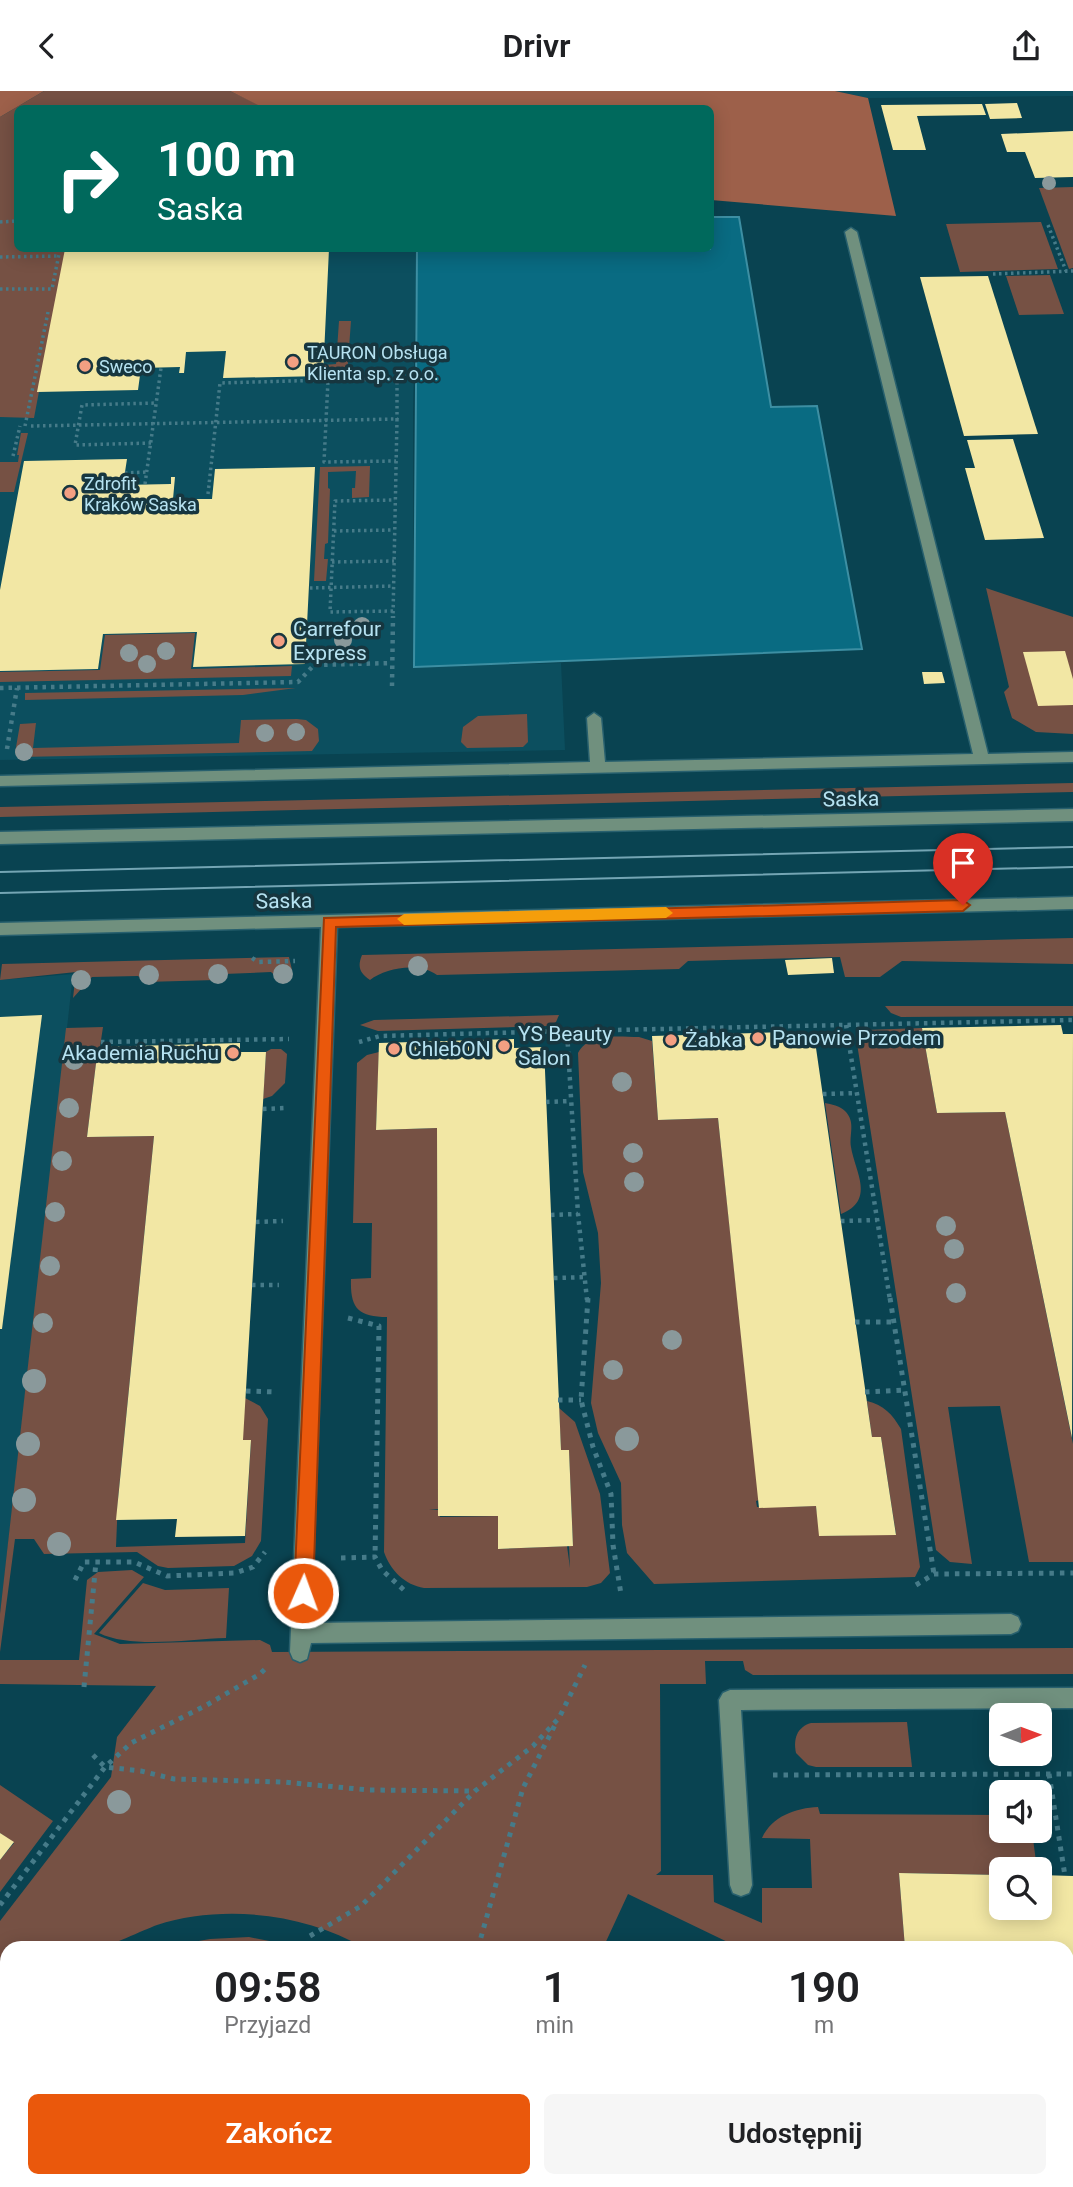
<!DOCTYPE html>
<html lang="pl">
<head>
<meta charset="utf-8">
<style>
	body { margin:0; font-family:Roboto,sans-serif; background:#f6f6f6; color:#202124; height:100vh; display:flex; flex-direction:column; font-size:26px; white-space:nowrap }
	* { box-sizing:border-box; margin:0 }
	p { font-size:23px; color:#757577 }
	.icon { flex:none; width:38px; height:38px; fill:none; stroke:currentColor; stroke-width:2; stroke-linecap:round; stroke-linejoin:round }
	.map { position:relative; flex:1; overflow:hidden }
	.drawer { position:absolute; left:0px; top:1850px; width:1074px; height:247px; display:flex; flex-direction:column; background:#fff; border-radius:21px 21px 0 0; box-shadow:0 4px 18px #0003 }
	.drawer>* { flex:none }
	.hud { position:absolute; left:14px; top:14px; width:700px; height:147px; border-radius:10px; box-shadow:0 4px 18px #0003; background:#00695c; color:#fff; overflow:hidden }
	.needle { width:46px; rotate:89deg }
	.tools { position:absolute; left:989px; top:1612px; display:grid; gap:14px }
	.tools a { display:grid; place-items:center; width:63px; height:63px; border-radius:10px; background:#fff; box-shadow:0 4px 18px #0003; font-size:35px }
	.pin { position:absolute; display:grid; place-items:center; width:60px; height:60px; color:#fff; margin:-72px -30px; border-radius:50% 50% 50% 0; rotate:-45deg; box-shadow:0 0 7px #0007 }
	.pin .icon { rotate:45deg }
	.me { position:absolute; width:77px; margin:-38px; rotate:2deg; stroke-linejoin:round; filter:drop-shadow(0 0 5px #0008) }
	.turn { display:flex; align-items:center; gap:24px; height:147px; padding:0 28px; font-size:32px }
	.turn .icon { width:91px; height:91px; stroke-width:2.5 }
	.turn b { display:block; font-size:49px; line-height:60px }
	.eta { display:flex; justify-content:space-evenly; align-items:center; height:119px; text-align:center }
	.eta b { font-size:42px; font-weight:600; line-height:49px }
	.button { display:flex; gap:14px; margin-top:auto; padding:14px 28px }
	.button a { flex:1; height:80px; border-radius:10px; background:#ea580c; color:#fff; font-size:28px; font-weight:600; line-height:80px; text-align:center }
	.button a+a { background:#f6f6f6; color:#202124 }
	header { display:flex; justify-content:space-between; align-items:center; height:91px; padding:0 28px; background:#fff; font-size:32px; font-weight:600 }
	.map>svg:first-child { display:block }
	.built { fill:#0c4f5f }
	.green { fill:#765144 }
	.forest { fill:#9d604a }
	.water { fill:#096b82; stroke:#3d8fa3; stroke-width:2 }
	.building { fill:#f2e7a4 }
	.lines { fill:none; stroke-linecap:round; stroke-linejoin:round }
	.minor-casing { stroke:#28606e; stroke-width:3 }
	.path-far2 { stroke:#467b89; stroke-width:3.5; stroke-dasharray:2.5 3.5; stroke-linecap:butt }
	.path-far1 { stroke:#467b89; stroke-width:4.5; stroke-dasharray:3.5 5; stroke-linecap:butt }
	.path { stroke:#467b89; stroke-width:5; stroke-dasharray:4.5 6; stroke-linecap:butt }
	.minor { fill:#70907e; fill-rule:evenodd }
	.tram { stroke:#74a5b4; stroke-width:2 }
	.tree { fill:#8a999b }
	.route { fill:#ea580c; stroke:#983908; stroke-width:2 }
	.slow { fill:#f59e0b }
	.poi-dot { fill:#f39f82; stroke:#17363f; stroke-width:2.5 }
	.labels { text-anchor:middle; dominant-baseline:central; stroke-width:7; stroke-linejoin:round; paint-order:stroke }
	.far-poi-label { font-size:18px; fill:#b6e2f1; stroke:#17363f; text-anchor:start }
	.poi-label { font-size:21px; fill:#b6e2f1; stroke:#17363f; text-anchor:start }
	.street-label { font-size:21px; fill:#b6e2f1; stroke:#17363f }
</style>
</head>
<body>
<header><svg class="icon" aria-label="back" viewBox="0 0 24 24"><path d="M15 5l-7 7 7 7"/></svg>Drivr<svg class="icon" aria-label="share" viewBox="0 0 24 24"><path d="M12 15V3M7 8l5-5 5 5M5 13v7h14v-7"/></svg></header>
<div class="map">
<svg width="1073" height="2096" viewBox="0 0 1073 2096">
	<rect width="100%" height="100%" fill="#094351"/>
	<g class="built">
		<path d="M835,0H1073V5L868,7Z"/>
		<path d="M0,98L18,158H417L413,319L414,576L561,572L565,659L0,669Z"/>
		<path d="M73,883L67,937L0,1524V889Z"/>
	</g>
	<g class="green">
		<path d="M44,0H230L266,17L18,18V158H66L34,327L0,326V26Z"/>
		<path d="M1073,96V177L1069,178L1039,97Z"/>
		<path d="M1041,131L1058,178L960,181L946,133Z"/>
		<path d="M1050,184L1064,223L1019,224L1006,185Z"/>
		<path d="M339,230H351L347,284H324V274L336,273Z"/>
		<path d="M21,342H28L14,401H0V371H18L19,364H17Z"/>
		<path d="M370,375L369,406L352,407V397H355L356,380L328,381V397L330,398L328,452L325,453L324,468H328L326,490H314L320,376Z"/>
		<path d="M986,497L1073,526V643L1036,641L1012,627L1004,601L1009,596Z"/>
		<path d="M195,542L191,578L292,575L291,585L0,591V581L100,579L105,544Z"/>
		<path d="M296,597L243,604L25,609V602Z"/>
		<path d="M527,623L528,651L523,656L467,657L461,651L463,636L478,625Z"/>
		<path d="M297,628L306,629L318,638L319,650L312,660L20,666L15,662L20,633L36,632L33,657L239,652L241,629Z"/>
		<path d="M1073,692V701L0,726V716Z"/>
		<path d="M1073,847V873L902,870L880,886H845L840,866L688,870L679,878L437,884C420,871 386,876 370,889C360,882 357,876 362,864Z"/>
		<path d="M289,866L292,879L281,890L271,881L224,883L216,889L145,891L138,885L92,886L73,907L76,881L0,889L2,873Z"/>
		<path d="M885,915H1073V925L901,926L891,922Z"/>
		<path d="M559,924L556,931L549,935L378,940L360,934L374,929Z"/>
		<path d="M103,936L100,956H98L87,1046L154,1045L118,1408L116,1456L245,1452L251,1350H242L245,1307L260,1315L268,1328L261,1450L252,1465L234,1475L168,1477L158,1475L137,1461L44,1463L34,1448H15L0,1561V1523L66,937Z"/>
		<path d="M922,937L937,1022L1005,1021L1073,1353V1471H1029L1000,1315L948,1316L972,1473L950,1471L936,1459L856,946L864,939Z"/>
		<path d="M639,946L652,950L658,1029L718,1027L759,1409L756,1410L757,1416L816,1415L820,1445L896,1443L881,1346H872L867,1310C884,1314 892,1323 901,1338L920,1476L915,1486L654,1493L627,1462L622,1434L621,1392L598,1342L591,1312L601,1192L598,1142L583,1081L578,962C589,941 618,946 639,946Z"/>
		<path d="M271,958H281L287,963L285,992L272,1005L263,1008L266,961Z"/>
		<path d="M379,961L376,1039L437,1037L438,1418L429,1419H438L440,1426L498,1425V1458L567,1455L570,1477L569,1455H573L569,1360L561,1359L559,1317L575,1331L600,1403L610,1482L601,1492L587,1496L424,1497C405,1494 390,1479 384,1461L387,1226C358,1226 350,1217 351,1188L371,1187L372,1132H353L357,972L367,964Z"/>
		<path d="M825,1012C831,1013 840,1015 845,1020C856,1031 849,1043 851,1056C855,1081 876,1109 841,1123Z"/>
		<path d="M132,1479L144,1486L94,1543L120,1553L260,1549L270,1554L272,1561L1073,1557V1583L753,1584L745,1579L743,1570H705L706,1593H660L661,1780L656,1784H713L714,1811L762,1832V1797H812L810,1748L762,1747C772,1725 796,1717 818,1716L820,1723L1001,1724V1740H1032L1037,1778H1001V1784L899,1782L905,1857H740L628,1803L603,1857H364C305,1822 222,1813 157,1834C143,1839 109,1856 98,1857C68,1859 37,1857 7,1857V1925L0,1932V1830L111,1686L117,1646L156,1595L0,1593V1569H79L87,1489L98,1481Z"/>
		<path d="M143,1492L165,1499L229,1497L226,1547C190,1548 131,1558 99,1542Z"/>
		<path d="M907,1631L912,1676H816L808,1674L796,1662C793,1648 797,1636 811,1632Z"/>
		<path d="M0,1694L53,1730L0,1801V1769L14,1752L0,1742Z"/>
		<path d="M249,1846L305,1857H159L210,1848Z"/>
	</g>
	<g class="forest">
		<path d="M0,0H44L0,26Z"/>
		<path d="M230,0H835L868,7L896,125L711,109L710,18H266Z"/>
	</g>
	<path class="water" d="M711,126H739L771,316L817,315L862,558L414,576L417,158H710Z"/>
	<g class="building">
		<path d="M1017,12L1022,27L990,28L985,13Z"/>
		<path d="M982,13L986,24L917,25L926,59H893L881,14Z"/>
		<path d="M1073,40V86L1035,87L1025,61H1007L1001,43Z"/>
		<path d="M65,158H329L323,285L223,287L226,260L186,261L184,282H179L180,276L141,277L138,299L37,301Z"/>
		<path d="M988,185L1038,343L964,345L920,186Z"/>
		<path d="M1013,348L1044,447L985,449L965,377H975L967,349Z"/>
		<path d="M127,368L123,394L171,393V386H175L173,408H212L215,378L315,376L305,573L193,576L197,541L103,543L98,578L0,580V499L24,370Z"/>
		<path d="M1065,560L1073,588V614L1038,615L1023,561Z"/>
		<path d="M922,581H942L945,592L924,593Z"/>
		<path d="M832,867L834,882L788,884L785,869Z"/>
		<path d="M42,924L2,1238H0V926Z"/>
		<path d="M1061,934L1063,943H1073L1072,1347L1005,1021L937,1022L922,937Z"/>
		<path d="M785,941L786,950H815L872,1346H881L896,1444L819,1445L816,1415L759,1417L718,1027L658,1029L652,945Z"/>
		<path d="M514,948V957L544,956L561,1359H569L573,1455L498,1458V1425H438L437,1037L376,1039L379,952Z"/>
		<path d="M240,952V961H266L243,1349H251L245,1445L175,1446L177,1428L116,1429L154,1045L87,1046L98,956Z"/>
		<path d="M0,1742L14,1751L0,1769Z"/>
		<path d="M899,1782L1001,1784V1816H1040V1784L1073,1785V1919L1068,1918V1857H905Z"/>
		<path d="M242,2090H312L321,2096H237Z"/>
		<path d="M822,2090H885L896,2096H819Z"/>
	</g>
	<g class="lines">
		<defs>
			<g id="minor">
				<path d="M851,137L857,141L988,663L1073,661V671L0,695V685L590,671L587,627L594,622L601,627L605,671L973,663L845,141Z"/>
				<path d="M1073,718V730L0,753V741Z"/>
				<path d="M1073,806V818L337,836L311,1532L1011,1523L1018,1526L1021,1533L1018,1540L1011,1543L311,1552L307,1568L300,1571L293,1568L290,1561L321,836L0,844V832Z"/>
				<path d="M1073,1597V1617L741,1619L752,1794L749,1802L741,1805L733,1802L730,1794L719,1609L723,1602L730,1599Z"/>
				<path d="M1068,1998L1073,2000V2024L1068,2022Z"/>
				<path d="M7,2012V2041L0,2044V2015Z"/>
				<path d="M498,2090H525L528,2096H500Z"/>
			</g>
		</defs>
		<use href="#minor" class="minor-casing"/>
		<g class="path-far2">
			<path d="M0,131L18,130"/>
			<path d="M1048,134L1066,180"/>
			<path d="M0,166L59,165"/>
			<path d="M993,183L1073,180"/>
			<path d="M0,198H52L60,158"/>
			<path d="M328,289L397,288V328"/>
			<path d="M25,335L48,221"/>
			<path d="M31,335L397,328L393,526"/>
			<path d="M151,352L75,354L82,314L156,312"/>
			<path d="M13,365L20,335"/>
			<path d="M125,382L147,381"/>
			<path d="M145,393L161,277"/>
			<path d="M208,403L220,292L328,289L324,371L396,370"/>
			<path d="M334,440L394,439"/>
			<path d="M332,471L394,470"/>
			<path d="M310,497L394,495"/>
			<path d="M393,520L330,521L335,410L395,409"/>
		</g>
		<g class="path-far1">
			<path d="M392,595L393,525"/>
			<path d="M0,597L298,591L314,574L392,572"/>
			<path d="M7,658L17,597"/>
			<path d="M252,867L258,871L295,870"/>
			<path d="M846,934L890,1209"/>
			<path d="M567,940L1073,929"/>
			<path d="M101,951L289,948"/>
			<path d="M359,951L380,945L567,940L578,1123L587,1209"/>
			<path d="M823,1003L857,1002"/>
			<path d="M546,1011L570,1010"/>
			<path d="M263,1018L286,1017"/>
			<path d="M551,1124L578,1123"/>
			<path d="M841,1130L877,1129"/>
			<path d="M256,1131L283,1130"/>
			<path d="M554,1187L587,1186"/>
			<path d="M252,1194H279"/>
		</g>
		<g class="path">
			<path d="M588,1207L581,1309L593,1356L611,1403L613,1454L621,1503"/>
			<path d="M890,1207L934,1483"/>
			<path d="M348,1227L379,1235L375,1466"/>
			<path d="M855,1231H894"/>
			<path d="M246,1300L276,1301"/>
			<path d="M865,1301L904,1299"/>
			<path d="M558,1309H581"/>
			<path d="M341,1467L375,1466L382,1479L406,1501"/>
			<path d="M75,1489L84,1471H134L167,1485L235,1482L253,1476L265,1461"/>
			<path d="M916,1494L934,1483L1073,1482"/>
			<path d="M84,1596L96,1471"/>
			<path d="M93,1664L105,1676L141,1680L174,1688L283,1691L369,1699L474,1700"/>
			<path d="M1049,1683L1065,1785"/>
			<path d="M773,1684L1073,1683"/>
			<path d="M0,1814L105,1676L131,1652L205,1615L260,1583L268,1575"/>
			<path d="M310,1845L361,1815L475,1700L533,1655L559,1627L585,1574"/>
			<path d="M478,1857L523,1697L555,1634"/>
		</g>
		<use href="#minor" class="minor"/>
		<g class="tram">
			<path d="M0,781L1073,756"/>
			<path d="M0,802L1073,776"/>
		</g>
	</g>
	<g class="tree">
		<circle cx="1049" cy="92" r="7"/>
		<circle cx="362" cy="535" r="9"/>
		<circle cx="343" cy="549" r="9"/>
		<circle cx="166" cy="560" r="9"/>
		<circle cx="129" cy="562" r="9"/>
		<circle cx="147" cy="573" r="9"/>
		<circle cx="296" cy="641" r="9"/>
		<circle cx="265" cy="642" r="9"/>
		<circle cx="24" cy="661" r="9"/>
		<circle cx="418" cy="875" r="10"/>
		<circle cx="218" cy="883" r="10"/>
		<circle cx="283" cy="883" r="10"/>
		<circle cx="149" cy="884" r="10"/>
		<circle cx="81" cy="889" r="10"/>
		<circle cx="74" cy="969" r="10"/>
		<circle cx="622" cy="991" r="10"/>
		<circle cx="69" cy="1017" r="10"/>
		<circle cx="633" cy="1062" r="10"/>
		<circle cx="62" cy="1070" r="10"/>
		<circle cx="634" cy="1091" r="10"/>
		<circle cx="55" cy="1121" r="10"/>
		<circle cx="946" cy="1135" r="10"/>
		<circle cx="954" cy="1158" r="10"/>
		<circle cx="50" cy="1175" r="10"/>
		<circle cx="956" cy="1202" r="10"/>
		<circle cx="43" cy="1232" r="10"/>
		<circle cx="672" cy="1249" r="10"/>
		<circle cx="613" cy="1279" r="10"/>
		<circle cx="34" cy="1290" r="12"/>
		<circle cx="627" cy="1348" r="12"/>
		<circle cx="28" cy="1353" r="12"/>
		<circle cx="24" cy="1409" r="12"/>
		<circle cx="59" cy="1453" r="12"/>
		<circle cx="119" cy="1711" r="12"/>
	</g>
	<path class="route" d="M963,809L970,814L963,820L336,836L313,1502L310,1508L303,1510L297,1508L294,1502L324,827Z"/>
	<path class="slow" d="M666,816L673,822L666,827L404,834L397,828L404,823Z"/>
	<g class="poi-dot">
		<circle cx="293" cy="271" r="7"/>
		<circle cx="85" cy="275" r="7"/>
		<circle cx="70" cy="402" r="7"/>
		<circle cx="279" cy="550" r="7"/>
		<circle cx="758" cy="947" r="7"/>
		<circle cx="671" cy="949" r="7"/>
		<circle cx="504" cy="955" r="7"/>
		<circle cx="394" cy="958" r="7"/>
		<circle cx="233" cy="962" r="7"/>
	</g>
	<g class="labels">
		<g class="far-poi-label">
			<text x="307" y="261">TAURON Obsługa<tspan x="307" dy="21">Klienta sp. z o.o.</tspan></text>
			<text x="99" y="275">Sweco</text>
			<text x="84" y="392">Zdrofit<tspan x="84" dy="21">Kraków Saska</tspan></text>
		</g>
		<g class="poi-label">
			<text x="293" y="538">Carrefour<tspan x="293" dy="24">Express</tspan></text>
			<text x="518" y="943">YS Beauty<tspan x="518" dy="24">Salon</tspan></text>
			<text x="772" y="947">Panowie Przodem</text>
			<text x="685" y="949">Żabka</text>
			<text x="408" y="958">ChlebON</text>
			<text x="219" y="962" text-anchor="end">Akademia Ruchu</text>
		</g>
		<g class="street-label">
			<text transform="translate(851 708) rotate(-1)">Saska</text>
			<text transform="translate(284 810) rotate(-1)">Saska</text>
		</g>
	</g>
</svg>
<div class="tools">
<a><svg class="needle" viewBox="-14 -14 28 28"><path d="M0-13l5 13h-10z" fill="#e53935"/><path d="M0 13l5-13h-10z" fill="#757577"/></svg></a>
<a><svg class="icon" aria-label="sound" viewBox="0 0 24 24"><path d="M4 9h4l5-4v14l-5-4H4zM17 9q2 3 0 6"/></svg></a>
<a><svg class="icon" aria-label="search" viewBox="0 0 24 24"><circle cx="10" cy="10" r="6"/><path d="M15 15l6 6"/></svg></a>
</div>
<div class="pin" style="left:963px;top:814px;background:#d93025"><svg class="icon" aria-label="arrive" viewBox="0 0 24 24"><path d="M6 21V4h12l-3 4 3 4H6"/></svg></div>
<svg class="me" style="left:303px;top:1502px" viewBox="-20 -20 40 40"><circle r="17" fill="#ea580c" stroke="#fff" stroke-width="3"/><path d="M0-11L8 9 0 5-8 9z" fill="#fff"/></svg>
<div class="hud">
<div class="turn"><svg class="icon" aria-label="right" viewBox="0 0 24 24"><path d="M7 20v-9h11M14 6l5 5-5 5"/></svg><div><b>100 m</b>Saska</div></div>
</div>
<section class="drawer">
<div class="eta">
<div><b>09:58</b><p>Przyjazd</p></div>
<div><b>1</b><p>min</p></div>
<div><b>190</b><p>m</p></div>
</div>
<div class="button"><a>Zakończ</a><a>Udostępnij</a></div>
</section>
</div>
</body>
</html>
